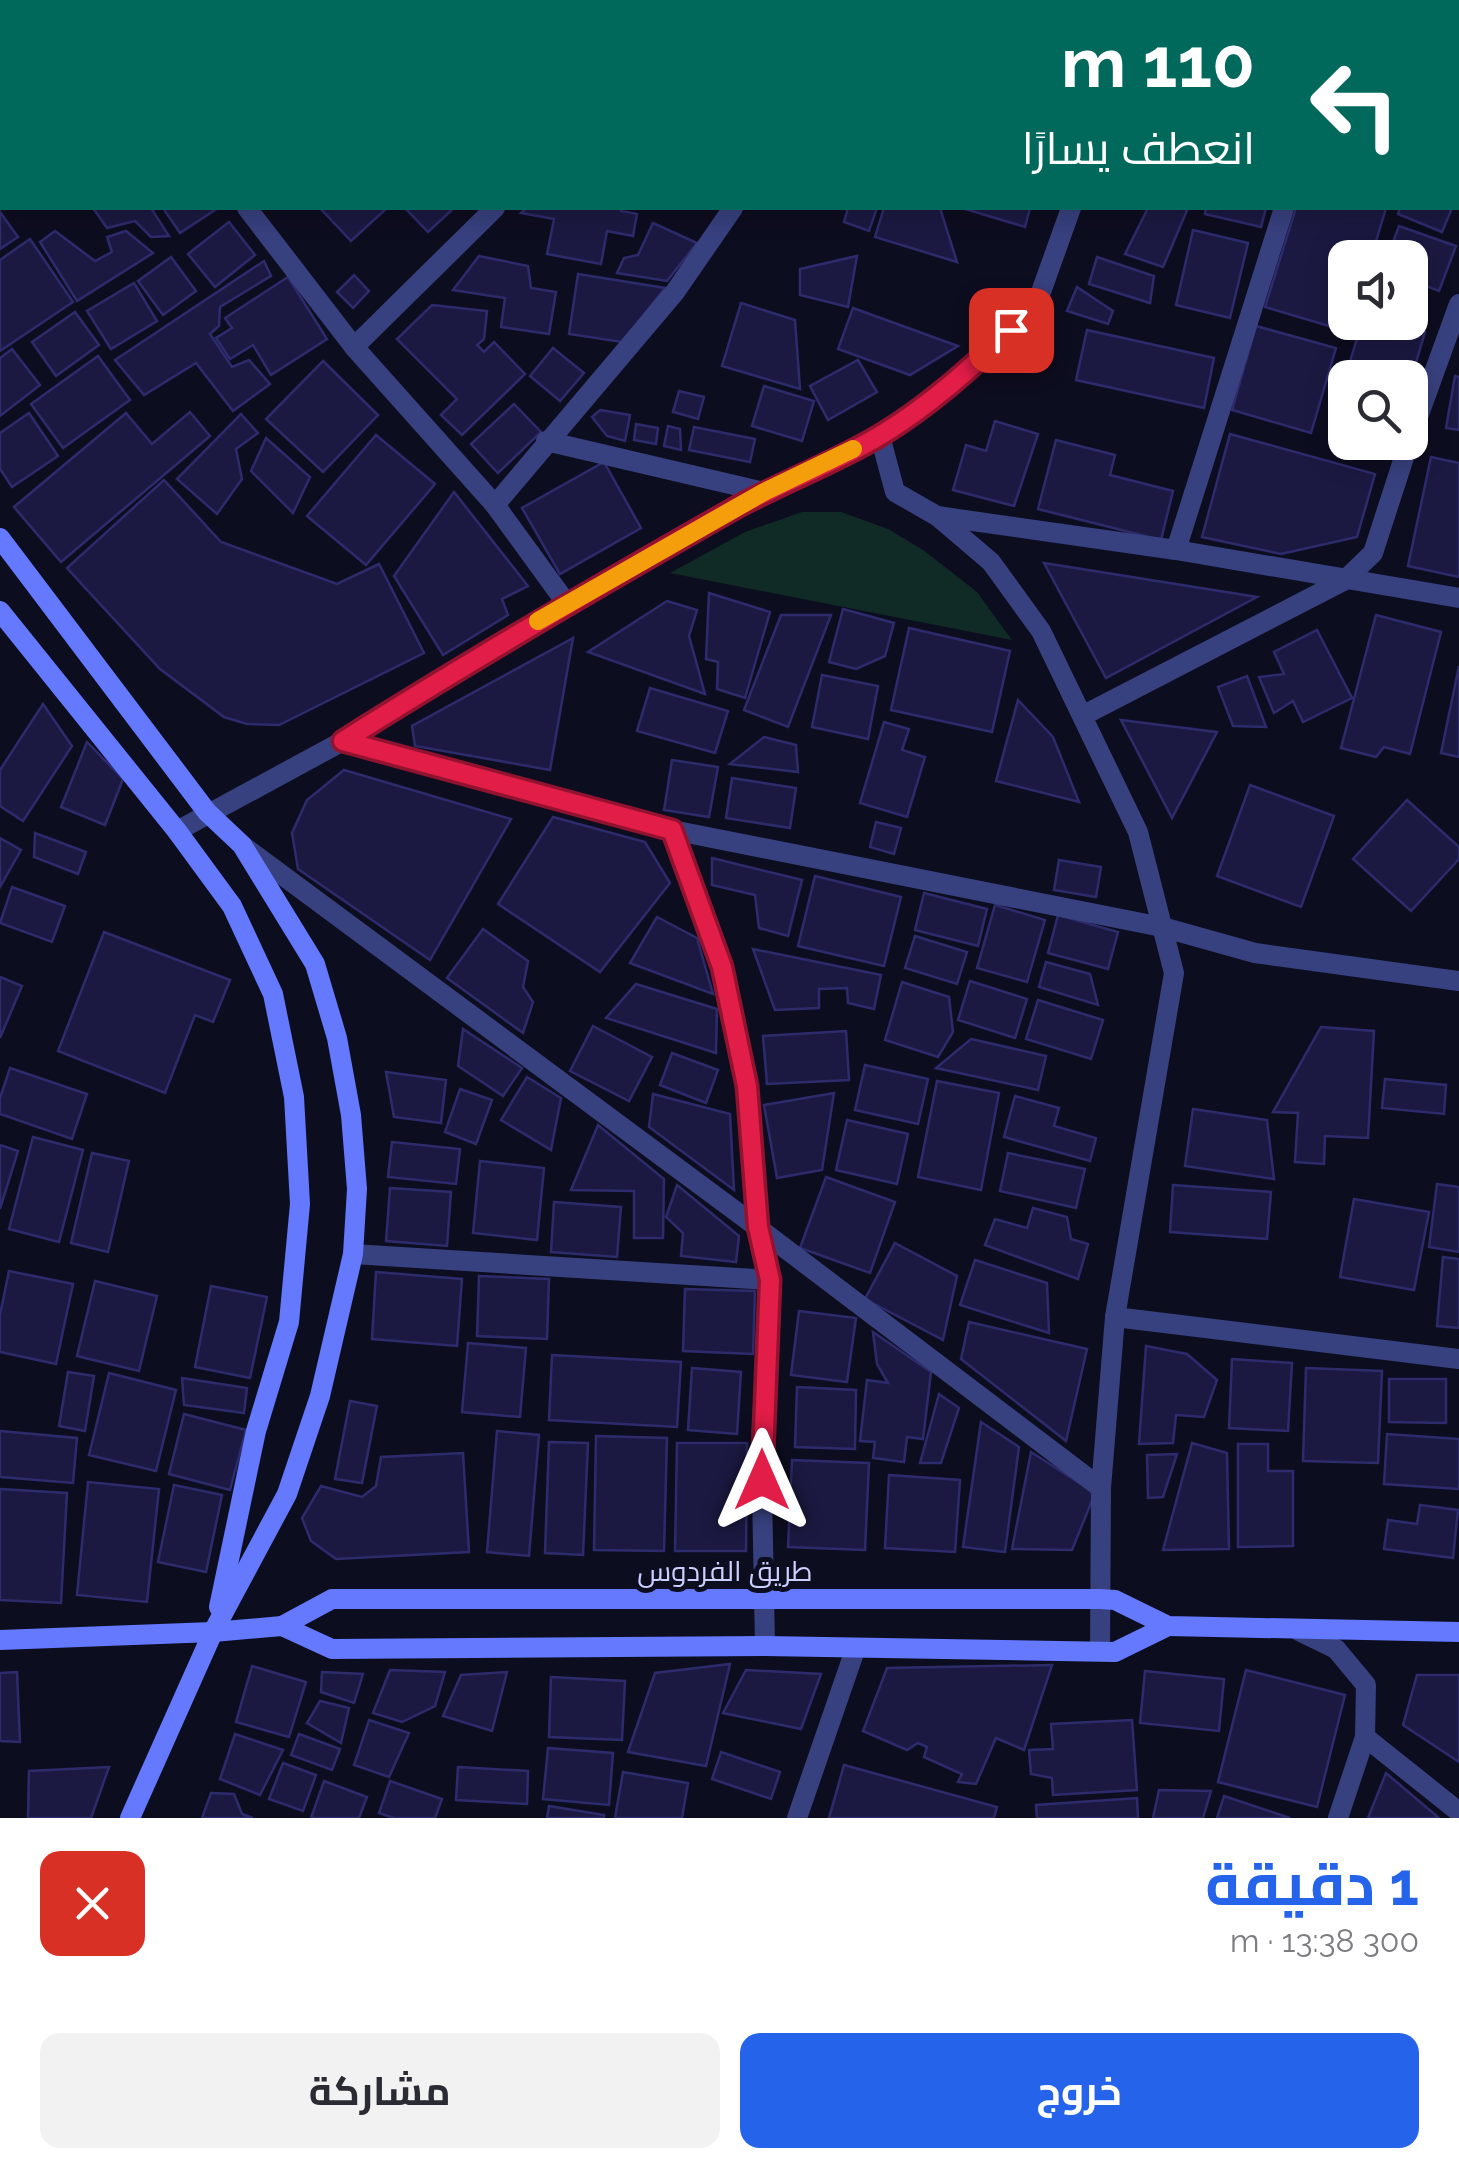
<!DOCTYPE html>
<html lang="ar">
<head>
<meta charset="utf-8">
<style>
	body { margin:0; font-family:Raleway,Cairo,sans-serif; background:#f2f2f3; color:#2b2b33; direction:rtl; height:100vh; display:flex; flex-direction:column; font-size:38px; white-space:nowrap }
	* { box-sizing:border-box; margin:0 }
	p { font-size:32px; color:#7c7c81 }
	.icon { flex:none; width:55px; height:55px; fill:none; stroke:currentColor; stroke-width:2; stroke-linecap:round; stroke-linejoin:round }
	.map { position:relative; height:1818px; overflow:hidden; direction:ltr }
	.side { display:flex; flex-direction:column; background:#fff; flex:1 }
	.side>* { flex:none }
	.banner { position:absolute; left:0px; top:0px; width:1460px; height:210px; box-shadow:0 5px 25px #0003; direction:rtl; background:#00695c; color:#fff; overflow:hidden }
	.fabs { position:absolute; left:1328px; top:240px; display:grid; gap:20px }
	.fabs a { display:grid; place-items:center; width:100px; height:100px; border-radius:20px; background:#fff; box-shadow:0 5px 25px #0003; font-size:50px }
	.pin { position:absolute; display:grid; place-items:center; width:85px; height:85px; color:#fff; margin:-42px; border-radius:20px; box-shadow:0 5px 15px #0006 }
	.me { position:absolute; width:110px; margin:-55px; rotate:0deg; stroke-linejoin:round; filter:drop-shadow(0 0 8px #0008) }
	.turn { display:flex; align-items:center; gap:35px; height:210px; padding:0 40px; font-size:45px }
	.turn .icon { width:130px; height:130px; stroke-width:2.5 }
	.turn b { display:block; font-size:70px; line-height:85px }
	.round { display:grid; place-items:center; flex:none; width:105px; height:105px; border-radius:20px; background:#f2f2f3 }
	.head { display:flex; align-items:center; justify-content:space-between; height:170px; padding:0 40px }
	h1 { font-size:60px; font-weight:700; line-height:75px; color:#2563eb }
	.action { display:flex; gap:20px; margin-top:auto; padding:20px 40px }
	.action a { flex:1; height:115px; border-radius:20px; background:#2563eb; color:#fff; font-size:40px; font-weight:700; line-height:115px; text-align:center }
	.action a+a { background:#f2f2f3; color:#2b2b33 }
	.map>svg:first-child { display:block }
	.green { fill:#102a25 }
	.building { fill:#1b1941; stroke:#2e2b6d; stroke-width:2.5 }
	.lines { fill:none; stroke-linecap:round; stroke-linejoin:round }
	.street { stroke:#38417f; stroke-width:20 }
	.secondary { stroke:#6479fe; stroke-width:20 }
	.route-casing { stroke:#92132f; stroke-width:25 }
	.route { stroke:#e11d48; stroke-width:18 }
	.slow { stroke:#f59e0b; stroke-width:18 }
	.labels { text-anchor:middle; dominant-baseline:central; stroke-width:10; stroke-linejoin:round; paint-order:stroke }
	.street-label { font-size:28px; fill:#cdcfff; stroke:#0d0d20 }
</style>
</head>
<body>
<div class="map">
<svg width="1459" height="1818" viewBox="0 0 1459 1818">
	<rect width="100%" height="100%" fill="#0d0d20"/>
	<path class="green" d="M802,512H841L888,529L923,550L977,592L1012,640L670,573L745,532Z"/>
	<g class="building">
		<path d="M128,0H234L236,2H130Z"/>
		<path d="M93,208H151L169,236L151,237L135,221L107,228Z"/>
		<path d="M163,208H218L180,233Z"/>
		<path d="M320,208H387L351,241Z"/>
		<path d="M405,208H454L428,232Z"/>
		<path d="M526,208H622L621,211L637,214L633,236L607,231L601,264L547,254L554,219L521,213Z"/>
		<path d="M848,208H877L869,231L844,222Z"/>
		<path d="M884,208H940L957,262L875,237Z"/>
		<path d="M962,208H1030L1025,227Z"/>
		<path d="M1148,208H1188L1163,267L1125,254Z"/>
		<path d="M1206,208H1266L1261,227L1205,214Z"/>
		<path d="M1296,208H1386L1371,258H1345V322H1352L1349,332L1265,307Z"/>
		<path d="M1400,208H1452L1442,232L1398,214Z"/>
		<path d="M0,212L18,237L0,249Z"/>
		<path d="M229,222L255,255L215,287L188,254Z"/>
		<path d="M653,223L697,243L667,281L617,273L624,258L638,255Z"/>
		<path d="M1399,226L1456,246L1439,291L1410,280V258H1387Z"/>
		<path d="M1193,230L1248,243L1230,318L1176,305Z"/>
		<path d="M55,231L95,261L112,252L107,237L126,231L153,253L77,301L40,242Z"/>
		<path d="M30,239L73,302L0,351V260Z"/>
		<path d="M479,256L528,266L531,288L556,292L549,334L501,327L505,298L453,290Z"/>
		<path d="M857,256L848,307L800,295V269Z"/>
		<path d="M171,257L196,291L163,315L138,281Z"/>
		<path d="M1097,257L1154,276L1150,303L1089,284Z"/>
		<path d="M264,261L271,276L220,307L219,326L210,334L232,367L249,360L270,384L233,411L196,363L144,395L115,360Z"/>
		<path d="M578,274L665,288L622,342L569,334Z"/>
		<path d="M354,275L369,291L353,308L337,292Z"/>
		<path d="M288,277L327,339L271,375L253,345L230,359L216,338L232,328L225,318Z"/>
		<path d="M134,283L157,321L111,349L87,311Z"/>
		<path d="M1077,287L1113,311L1108,324L1067,311Z"/>
		<path d="M741,303L795,320L800,389L722,366Z"/>
		<path d="M432,305L487,311L484,339L477,345L484,352L494,342L525,374L462,435L441,415L457,399L397,339Z"/>
		<path d="M853,308L958,346L910,375L838,349Z"/>
		<path d="M75,312L99,345L56,376L32,342Z"/>
		<path d="M1362,322H1393L1425,332L1410,383V378H1345Z"/>
		<path d="M1256,326L1336,348L1311,433L1232,410Z"/>
		<path d="M1087,330L1214,358L1204,408L1076,380Z"/>
		<path d="M553,348L584,373L560,401L530,376Z"/>
		<path d="M12,349L40,385L0,416V358Z"/>
		<path d="M98,356L130,400L63,448L31,404Z"/>
		<path d="M858,360L877,392L828,420L810,386Z"/>
		<path d="M323,361L378,415L323,472L266,419Z"/>
		<path d="M1455,376L1459,377V430L1446,428Z"/>
		<path d="M764,386L814,401L802,441L752,426Z"/>
		<path d="M679,391L704,397L698,419L673,412Z"/>
		<path d="M514,404L541,432L498,473L471,444Z"/>
		<path d="M600,410L630,415L625,441L607,436L592,417Z"/>
		<path d="M190,412L210,436L61,562L14,507L126,413L152,444Z"/>
		<path d="M29,413L58,456L12,487L0,469V433Z"/>
		<path d="M241,414L258,433L236,449L242,479L217,514L177,479Z"/>
		<path d="M995,421L1038,434L1014,506L953,490L966,445L986,451Z"/>
		<path d="M636,424L658,428L656,444L634,440Z"/>
		<path d="M668,426L680,429L681,450L664,446Z"/>
		<path d="M694,427L755,439L750,462L689,450Z"/>
		<path d="M1230,434L1375,474L1357,537L1281,554L1202,537Z"/>
		<path d="M376,435L435,484L366,565L307,516Z"/>
		<path d="M266,438L310,477L293,513L251,471Z"/>
		<path d="M1056,440L1115,455L1110,475L1173,491L1161,540L1038,509Z"/>
		<path d="M1431,457L1459,463V577L1408,566Z"/>
		<path d="M604,462L641,528L560,574L522,508Z"/>
		<path d="M164,480L221,542L337,584L379,564L424,653L279,725L247,724L224,717L160,669L67,568Z"/>
		<path d="M454,492L528,586L502,599L508,615L443,655L394,576Z"/>
		<path d="M1044,563L1257,597L1106,678Z"/>
		<path d="M709,593L770,612L745,698L717,689L718,662L706,659Z"/>
		<path d="M667,601L697,610L689,636L705,694L588,652Z"/>
		<path d="M843,609L894,623L885,656L856,669L829,662Z"/>
		<path d="M781,615H831L788,727L744,710Z"/>
		<path d="M1376,615L1441,632L1410,754L1384,747L1376,757L1341,748Z"/>
		<path d="M909,628L1010,651L992,732L891,710Z"/>
		<path d="M1317,630L1352,698L1303,722L1293,701L1274,713L1259,677L1284,674L1274,652Z"/>
		<path d="M573,638L550,770L415,746L412,726Z"/>
		<path d="M1459,666V757L1441,753Z"/>
		<path d="M822,675L878,686L868,739L812,727Z"/>
		<path d="M1247,676L1266,727L1233,726L1218,687Z"/>
		<path d="M650,688L728,711L715,753L637,731Z"/>
		<path d="M1018,700L1053,737L1079,802L996,781Z"/>
		<path d="M43,704L72,746L23,821L0,806V770Z"/>
		<path d="M1121,720L1217,732L1172,818Z"/>
		<path d="M884,722L909,729L902,750L925,757L907,817L860,803Z"/>
		<path d="M764,737L796,745L798,772L730,764Z"/>
		<path d="M87,742L123,779L105,825L61,807Z"/>
		<path d="M672,760L718,767L709,817L664,810Z"/>
		<path d="M344,770L511,819L430,960L298,869L292,833L307,800Z"/>
		<path d="M732,778L796,788L790,828L726,818Z"/>
		<path d="M1250,785L1334,816L1301,907L1217,876Z"/>
		<path d="M1407,800L1459,847V859L1411,911L1353,859Z"/>
		<path d="M553,817L645,842L670,883L600,972L498,904Z"/>
		<path d="M876,822L901,828L894,854L870,847Z"/>
		<path d="M35,833L86,852L78,874L34,857Z"/>
		<path d="M0,838L21,850L0,887Z"/>
		<path d="M712,858L802,880L788,936L759,928L755,895L712,885Z"/>
		<path d="M1059,860L1101,867L1096,897L1054,890Z"/>
		<path d="M815,876L901,897L884,966L798,946Z"/>
		<path d="M12,887L65,906L52,942L0,923Z"/>
		<path d="M924,893L987,909L978,946L915,930Z"/>
		<path d="M995,905L1045,920L1027,982L977,968Z"/>
		<path d="M1058,915L1118,932L1108,969L1048,953Z"/>
		<path d="M657,917L697,938L713,994L630,963Z"/>
		<path d="M483,929L528,961L523,987L533,1002L523,1033L447,978Z"/>
		<path d="M104,932L230,980L213,1022L195,1015L165,1093L58,1051Z"/>
		<path d="M915,936L967,952L957,984L905,968Z"/>
		<path d="M753,949L881,975L874,1009L848,1003L847,988L819,989V1008L775,1010Z"/>
		<path d="M1046,962L1090,974L1098,1005L1039,987Z"/>
		<path d="M0,977L22,986L0,1038Z"/>
		<path d="M970,981L1027,999L1015,1038L958,1020Z"/>
		<path d="M902,982L949,997L953,1032L938,1057L885,1040Z"/>
		<path d="M636,984L717,1009L716,1053L606,1018Z"/>
		<path d="M1038,1000L1103,1020L1091,1059L1026,1039Z"/>
		<path d="M593,1026L652,1057L629,1101L570,1071Z"/>
		<path d="M1321,1027L1374,1031L1368,1138L1325,1136L1324,1164L1295,1162L1298,1113L1273,1112Z"/>
		<path d="M463,1029L522,1068L503,1096L458,1066Z"/>
		<path d="M846,1031L849,1080L767,1084L763,1036Z"/>
		<path d="M971,1039L1046,1056L1038,1090L936,1068Z"/>
		<path d="M672,1053L718,1070L706,1103L660,1085Z"/>
		<path d="M865,1065L928,1079L918,1124L855,1110Z"/>
		<path d="M10,1068L87,1094L72,1139L0,1114V1098Z"/>
		<path d="M386,1072L446,1080L441,1123L394,1117Z"/>
		<path d="M527,1077L561,1098L551,1150L501,1120Z"/>
		<path d="M1385,1079L1446,1085L1444,1114L1382,1108Z"/>
		<path d="M937,1081L999,1093L981,1190L918,1177Z"/>
		<path d="M460,1089L492,1100L476,1144L445,1132Z"/>
		<path d="M834,1093L822,1170L777,1178L764,1105Z"/>
		<path d="M653,1094L730,1114L734,1190L649,1127Z"/>
		<path d="M1015,1096L1059,1108L1054,1126L1096,1138L1090,1161L1004,1137Z"/>
		<path d="M1193,1109L1267,1120L1274,1179L1185,1166Z"/>
		<path d="M847,1120L908,1134L897,1184L836,1170Z"/>
		<path d="M598,1125L664,1179L663,1238H634V1191L571,1190Z"/>
		<path d="M33,1137L83,1150L59,1242L9,1229Z"/>
		<path d="M392,1142L460,1149L456,1184L388,1177Z"/>
		<path d="M0,1145L18,1151L0,1209Z"/>
		<path d="M92,1153L129,1161L108,1252L71,1243Z"/>
		<path d="M1008,1153L1085,1169L1076,1208L1000,1191Z"/>
		<path d="M480,1161L544,1168L537,1240L473,1233Z"/>
		<path d="M826,1177L895,1202L870,1273L800,1248Z"/>
		<path d="M1437,1184L1459,1187V1252L1429,1247Z"/>
		<path d="M677,1185L739,1236L736,1262L681,1256L683,1233L666,1217Z"/>
		<path d="M1173,1185L1271,1192L1267,1239L1170,1232Z"/>
		<path d="M390,1188L451,1192L447,1246L386,1241Z"/>
		<path d="M1354,1199L1429,1212L1414,1290L1340,1277Z"/>
		<path d="M554,1202L621,1207L617,1257L551,1252Z"/>
		<path d="M1033,1208L1067,1217L1071,1239L1088,1244L1078,1279L985,1245L995,1219L1027,1228Z"/>
		<path d="M895,1243L957,1276L943,1340L865,1299Z"/>
		<path d="M1443,1257L1459,1259V1328L1437,1326Z"/>
		<path d="M975,1260L1047,1283L1049,1333L960,1305Z"/>
		<path d="M9,1271L73,1284L56,1364L0,1352V1315Z"/>
		<path d="M376,1272L462,1279L457,1346L372,1339Z"/>
		<path d="M479,1276L549,1279L547,1339L477,1336Z"/>
		<path d="M95,1281L157,1296L139,1371L77,1356Z"/>
		<path d="M211,1286L267,1297L250,1378L195,1367Z"/>
		<path d="M685,1289L755,1291L753,1354L683,1351Z"/>
		<path d="M799,1311L856,1318L847,1382L791,1375Z"/>
		<path d="M969,1322L1087,1349L1066,1441L961,1359Z"/>
		<path d="M873,1332L931,1372L923,1439L907,1437L904,1462L873,1458L875,1442L860,1441L867,1380L888,1383L877,1364Z"/>
		<path d="M468,1343L526,1348L520,1417L462,1412Z"/>
		<path d="M1146,1346L1187,1354L1217,1380L1204,1417L1176,1415L1173,1443L1139,1444Z"/>
		<path d="M552,1355L681,1362L677,1427L549,1420Z"/>
		<path d="M1232,1359L1292,1363L1288,1431L1229,1428Z"/>
		<path d="M692,1368L741,1372L737,1434L688,1430Z"/>
		<path d="M1306,1368L1382,1371L1378,1463L1303,1461Z"/>
		<path d="M68,1372L94,1376L85,1431L59,1426Z"/>
		<path d="M109,1373L176,1390L156,1471L89,1455Z"/>
		<path d="M182,1378L247,1388L244,1413L184,1405Z"/>
		<path d="M1389,1379H1446V1423L1389,1422Z"/>
		<path d="M797,1387L856,1390L855,1449L795,1447Z"/>
		<path d="M939,1394L959,1408L941,1463H920Z"/>
		<path d="M350,1401L377,1406L362,1483L335,1479Z"/>
		<path d="M184,1414L246,1430L230,1490L169,1474Z"/>
		<path d="M981,1422L1019,1447L1005,1552L963,1547Z"/>
		<path d="M0,1431L77,1438L73,1483L0,1477Z"/>
		<path d="M497,1431L539,1435L529,1556L487,1552Z"/>
		<path d="M1387,1434L1459,1439V1489L1384,1484Z"/>
		<path d="M596,1436L667,1438L664,1551L594,1550Z"/>
		<path d="M549,1442L588,1443L583,1555L545,1553Z"/>
		<path d="M677,1443H747L746,1551H675Z"/>
		<path d="M1192,1443L1227,1453L1229,1549L1163,1550Z"/>
		<path d="M1238,1444H1268V1471H1293V1546L1238,1547Z"/>
		<path d="M1031,1452L1095,1493L1072,1550L1012,1549Z"/>
		<path d="M463,1453L469,1552L336,1559L311,1541L302,1518L321,1486L362,1497L376,1486L381,1457Z"/>
		<path d="M1177,1454L1163,1497L1148,1498L1147,1455Z"/>
		<path d="M792,1460L869,1463L865,1550L788,1547Z"/>
		<path d="M889,1475L960,1480L955,1552L885,1548Z"/>
		<path d="M88,1482L159,1489L147,1602L77,1595Z"/>
		<path d="M174,1485L222,1495L206,1572L158,1562Z"/>
		<path d="M0,1489L67,1493L61,1603L0,1600Z"/>
		<path d="M1420,1505L1458,1510L1453,1558L1384,1549L1388,1520L1417,1524Z"/>
		<path d="M730,1664L706,1766L628,1752L655,1673Z"/>
		<path d="M1052,1665L1024,1750L996,1738L976,1784L958,1782L962,1774L924,1757L927,1747L918,1743L907,1750L863,1731L887,1668Z"/>
		<path d="M252,1666L306,1682L289,1737L236,1722Z"/>
		<path d="M390,1670L445,1672L435,1706L402,1722L373,1713Z"/>
		<path d="M746,1670L821,1674L801,1729L723,1713Z"/>
		<path d="M1246,1670L1345,1695L1317,1807L1218,1782Z"/>
		<path d="M1145,1671L1224,1679L1219,1731L1140,1723Z"/>
		<path d="M17,1672L20,1742L0,1741V1673Z"/>
		<path d="M322,1672L363,1674L354,1703L321,1692Z"/>
		<path d="M507,1672L492,1731L443,1716L461,1675Z"/>
		<path d="M1417,1675H1459V1762L1403,1725Z"/>
		<path d="M551,1677L625,1681L622,1740L549,1737Z"/>
		<path d="M320,1701L349,1708L341,1743L307,1723Z"/>
		<path d="M369,1720L409,1733L389,1777L354,1765Z"/>
		<path d="M1132,1720L1137,1790L1053,1795L1052,1778L1031,1774L1029,1750L1053,1749L1051,1724Z"/>
		<path d="M235,1734L283,1750L260,1795L220,1779Z"/>
		<path d="M299,1734L340,1749L332,1770L291,1755Z"/>
		<path d="M548,1748L613,1753L609,1805L543,1799Z"/>
		<path d="M721,1752L780,1772L771,1799L712,1779Z"/>
		<path d="M283,1763L316,1775L303,1811L269,1799Z"/>
		<path d="M844,1765L997,1807L994,1818H829Z"/>
		<path d="M109,1767L91,1818H28L29,1771Z"/>
		<path d="M458,1767L528,1771L527,1804L456,1800Z"/>
		<path d="M623,1772L688,1783L682,1818H615Z"/>
		<path d="M1386,1773L1439,1818H1368Z"/>
		<path d="M324,1781L367,1797L359,1818H311Z"/>
		<path d="M390,1781L442,1799L435,1818H394L379,1813Z"/>
		<path d="M1159,1790L1211,1791L1203,1818H1153Z"/>
		<path d="M211,1793L234,1794L242,1814L253,1818H202Z"/>
		<path d="M1224,1796L1290,1818H1217Z"/>
		<path d="M1137,1798L1138,1818H1037L1036,1805Z"/>
		<path d="M549,1806L604,1815V1818H547Z"/>
	</g>
	<g class="lines">
		<g class="street">
			<path d="M86,0L88,2"/>
			<path d="M501,0L504,2"/>
			<path d="M30,2L34,0"/>
			<path d="M906,2L908,0"/>
			<path d="M1131,2L1132,0"/>
			<path d="M1348,2L1349,0"/>
			<path d="M0,21L2,19"/>
			<path d="M247,208L354,347L495,505L567,604"/>
			<path d="M354,347L495,208"/>
			<path d="M880,436L895,492L937,516L991,562L1041,631L1138,832L1174,973L1115,1317L1101,1488L1100,1651"/>
			<path d="M1410,439L1459,304"/>
			<path d="M546,441L764,492"/>
			<path d="M495,505L675,292L733,208"/>
			<path d="M937,516L1176,550L1459,598"/>
			<path d="M1176,550L1284,208"/>
			<path d="M1084,715L1345,580L1373,553L1409,442"/>
			<path d="M343,741L672,830L1162,927L1255,953L1459,981"/>
			<path d="M672,830L722,967L747,1086L757,1227L770,1280L761,1441L765,1646"/>
			<path d="M177,831L343,741L567,604L764,492L880,436L962,377L1036,306L1071,208"/>
			<path d="M243,846L757,1227L1101,1488"/>
			<path d="M353,1254L770,1280"/>
			<path d="M1115,1317L1459,1359"/>
			<path d="M1299,1631L1336,1649L1366,1685L1365,1737L1338,1818"/>
			<path d="M1365,1737L1459,1812"/>
			<path d="M797,1818L855,1650"/>
		</g>
		<g class="secondary">
			<path d="M0,538L207,812L242,845L315,964L337,1038L351,1115L357,1189L353,1254L320,1396L287,1494L213,1632L130,1818"/>
			<path d="M0,611L177,831L232,906L273,994L294,1097L300,1204L289,1322L256,1431L219,1607"/>
			<path d="M282,1626L332,1649L765,1646L1115,1652L1168,1626"/>
			<path d="M0,1640L213,1632L282,1626L332,1599H1100L1115,1600L1168,1626L1459,1632"/>
		</g>
	</g>
	<g class="lines">
		<defs>
			<path id="route" d="M762,1480L770,1280L758,1227L747,1086L722,967L672,830L343,741C470,661 600,585 730,511C779,483 833,464 881,435C929,406 971,368 1011,330"/>
		</defs>
		<use href="#route" class="route-casing"/>
		<use href="#route" class="route"/>
		<path class="slow" d="M538,621L764,492L853,449"/>
	</g>
	<g class="labels">
		<g class="street-label">
			<text x="725" y="1571">طريق الفردوس</text>
		</g>
	</g>
</svg>
<div class="fabs">
<a><svg class="icon" aria-label="sound" viewBox="0 0 24 24"><path d="M4 9h4l5-4v14l-5-4H4zM17 9q2 3 0 6"/></svg></a>
<a><svg class="icon" aria-label="search" viewBox="0 0 24 24"><circle cx="10" cy="10" r="6"/><path d="M15 15l6 6"/></svg></a>
</div>
<div class="pin" style="left:1011px;top:330px;background:#d93025"><svg class="icon" aria-label="arrive" viewBox="0 0 24 24"><path d="M6 21V4h12l-3 4 3 4H6"/></svg></div>
<svg class="me" style="left:762px;top:1480px" viewBox="-20 -20 40 40"><path d="M0-17L14 15 0 8-14 15z" fill="#e11d48" stroke="#fff" stroke-width="4"/></svg>
<div class="banner">
<div class="turn"><svg class="icon" aria-label="left" viewBox="0 0 24 24"><path d="M17 20v-9H6M10 6l-5 5 5 5"/></svg><div><b>110 m</b>انعطف يسارًا</div></div>
</div>
</div>
<section class="side">
<div class="head"><div><h1>1 دقيقة</h1><p>300 m · 13:38</p></div><a class="round" style="background:#d93025;color:#fff"><svg class="icon" aria-label="close" viewBox="0 0 24 24"><path d="M6 6l12 12M18 6L6 18"/></svg></a></div>
<div class="action"><a>خروج</a><a>مشاركة</a></div>
</section>
</body>
</html>
